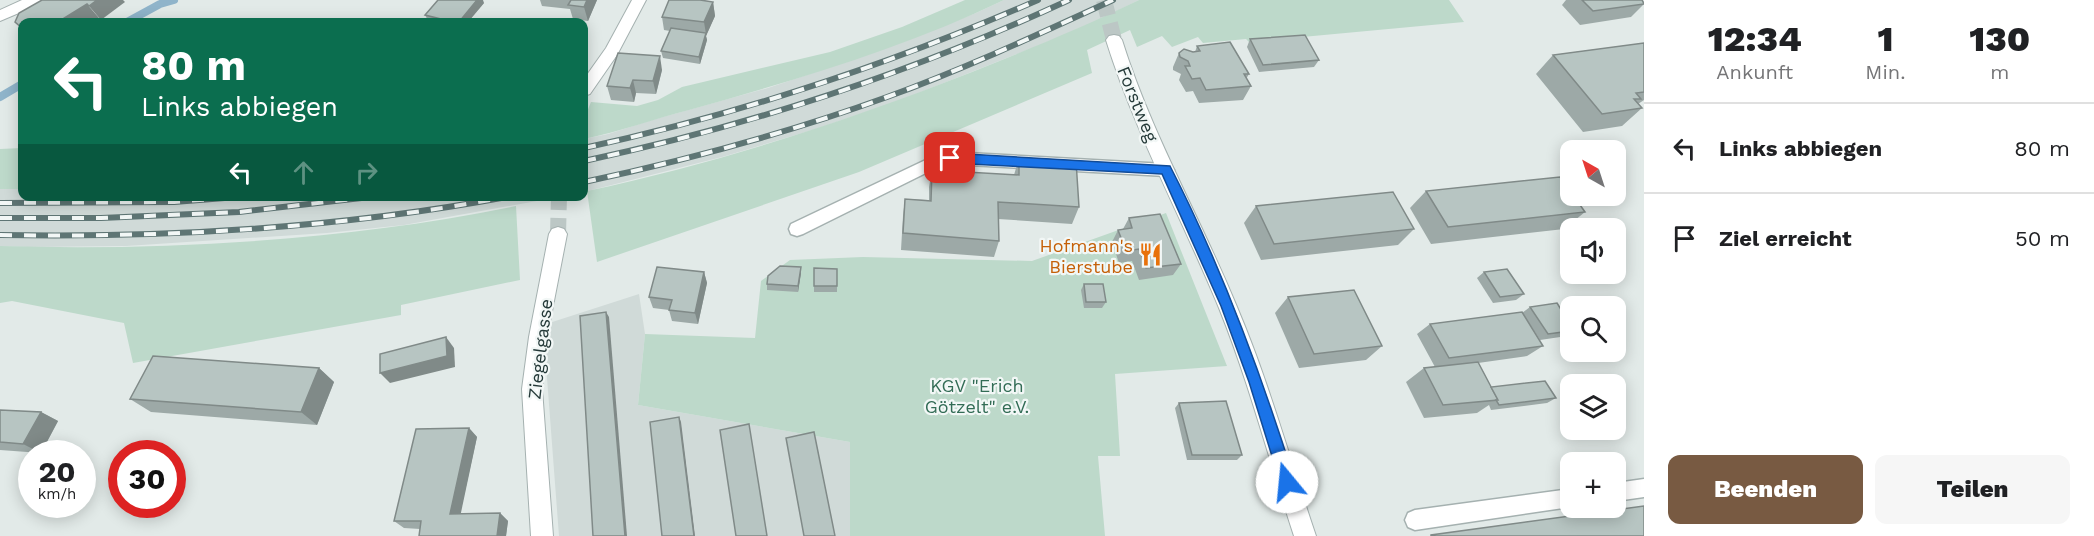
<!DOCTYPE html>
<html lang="de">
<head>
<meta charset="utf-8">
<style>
	body { margin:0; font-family:"Work Sans",sans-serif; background:#f6f6f6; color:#202124; height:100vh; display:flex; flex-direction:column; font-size:22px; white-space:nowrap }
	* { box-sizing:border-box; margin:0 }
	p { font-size:20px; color:#757577 }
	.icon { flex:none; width:33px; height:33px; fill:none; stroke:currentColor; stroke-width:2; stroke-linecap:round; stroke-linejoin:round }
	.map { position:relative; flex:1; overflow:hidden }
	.sheet { display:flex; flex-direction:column; background:#fff; width:450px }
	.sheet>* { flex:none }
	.top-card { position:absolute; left:18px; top:18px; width:570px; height:183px; border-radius:12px; box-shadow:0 3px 15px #0003; background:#0b6e4f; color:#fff; overflow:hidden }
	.needle { width:39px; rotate:321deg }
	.buttons { position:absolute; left:1560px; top:140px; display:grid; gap:12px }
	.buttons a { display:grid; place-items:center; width:66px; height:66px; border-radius:12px; background:#fff; box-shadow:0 3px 15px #0003; font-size:30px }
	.speed { position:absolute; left:18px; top:440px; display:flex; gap:12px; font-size:30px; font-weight:700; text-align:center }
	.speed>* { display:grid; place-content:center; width:78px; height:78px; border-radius:50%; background:#fff; box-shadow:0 3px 15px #0003; line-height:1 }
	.speed small { font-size:15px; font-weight:400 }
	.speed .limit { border:9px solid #d22; background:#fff; color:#111 }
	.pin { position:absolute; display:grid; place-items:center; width:51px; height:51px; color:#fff; margin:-26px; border-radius:12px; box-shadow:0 3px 9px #0006 }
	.me { position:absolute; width:66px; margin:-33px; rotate:343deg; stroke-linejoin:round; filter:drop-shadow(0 0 4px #0008) }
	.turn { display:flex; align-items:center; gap:21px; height:126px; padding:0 24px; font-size:27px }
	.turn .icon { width:78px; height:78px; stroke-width:2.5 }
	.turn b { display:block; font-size:42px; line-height:51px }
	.lanes { display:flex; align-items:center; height:57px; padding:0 24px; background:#0003; justify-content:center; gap:30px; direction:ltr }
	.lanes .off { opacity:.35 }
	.eta { display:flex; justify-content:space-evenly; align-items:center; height:102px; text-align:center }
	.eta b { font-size:36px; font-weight:800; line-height:42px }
	.action { display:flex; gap:12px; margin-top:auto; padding:12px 24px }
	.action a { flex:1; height:69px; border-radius:12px; background:#785a42; color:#fff; font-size:24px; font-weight:800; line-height:69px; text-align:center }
	.action a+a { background:#f6f6f6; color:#202124 }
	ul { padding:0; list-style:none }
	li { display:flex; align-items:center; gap:18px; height:90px; padding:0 24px; border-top:2px solid #e0e0e0 }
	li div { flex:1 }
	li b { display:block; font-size:22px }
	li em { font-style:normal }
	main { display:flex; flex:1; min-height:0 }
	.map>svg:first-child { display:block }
	.built { fill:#d0dad8 }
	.green { fill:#bdd9ca }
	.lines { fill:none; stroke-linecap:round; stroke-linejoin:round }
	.stream { stroke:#8fb4ca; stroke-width:8 }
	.minor-tunnel { stroke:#bcc7c5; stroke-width:16; stroke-dasharray:16 8; stroke-linecap:butt }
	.service-casing { stroke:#a5b1b0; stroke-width:3 }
	.minor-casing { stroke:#a5b1b0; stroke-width:2 }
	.service { fill:#fff; fill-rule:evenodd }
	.minor { fill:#fff; fill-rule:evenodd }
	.rail-casing { stroke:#5e7574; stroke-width:6 }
	.rail { stroke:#f2f7f6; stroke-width:4; stroke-dasharray:12; stroke-linecap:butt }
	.wall { fill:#9da9a7 }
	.shaded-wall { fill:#808a88 }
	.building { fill:#b7c5c2; stroke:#808a88; stroke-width:1.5 }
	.route { fill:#1a73e8; stroke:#114b97; stroke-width:1.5 }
	.labels { text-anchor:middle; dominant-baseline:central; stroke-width:4.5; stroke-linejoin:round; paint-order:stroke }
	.street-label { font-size:18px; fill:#243938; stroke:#f2f7f6 }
	.food-label { font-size:18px; fill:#c56008; stroke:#f2f7f6; text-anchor:end }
	.park-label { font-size:18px; fill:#326c55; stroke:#f2f7f6 }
</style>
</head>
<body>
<main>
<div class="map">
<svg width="1644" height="536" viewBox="0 0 1644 536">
	<rect width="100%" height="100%" fill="#e2eae8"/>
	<g class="built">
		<path d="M1004,0H1139L1085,27L901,100L816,129L722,157L584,192V139L608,134L652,120L768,88L878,51L976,13Z"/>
		<path d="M0,189H22V196L559,197L404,225L327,233L126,246L28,247L0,246Z"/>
		<path d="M639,294L645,334L638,405L850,442V536H559L543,325Z"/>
	</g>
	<g class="green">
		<path d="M965,0H1004C904,48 796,80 689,110C654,119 619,132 584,139V119L591,102L637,106L658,100L682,87L830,52L902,27Z"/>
		<path d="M1139,0H1449L1464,22L1249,42L1246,39L1203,43L1198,37L1172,47L1162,36L1137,47L1130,30L1087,50L1092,73L859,172L597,262L587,191C719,163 847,121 972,72C1029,49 1084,27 1139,0Z"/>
		<path d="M22,148V189H0V149Z"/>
		<path d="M516,206L520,280L401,305V315L133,363L124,323L12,301L0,303V246C169,251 351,240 516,206Z"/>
		<path d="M1166,213L1227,366L1115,374L1120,456H1098L1105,536H850V442L638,405L645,334L755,338L761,281L790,260L863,257L1032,261Z"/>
	</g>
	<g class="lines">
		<g class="stream">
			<path d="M127,22L160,4L174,0"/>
			<path d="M0,97L22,84"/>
		</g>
		<g class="minor-tunnel">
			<path d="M1104,0L1114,40"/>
			<path d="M558,234L559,196"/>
		</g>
		<defs>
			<g id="service">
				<path d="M950,152L1166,164L1171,166L1174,170L1171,174L1166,176L950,164L942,165L803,234L797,236L791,234L789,229L791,224L934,156Z"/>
				<path d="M1644,479V497L1616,501V483Z"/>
				<path d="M1570,489V507L1415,530L1408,527L1405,520L1408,513L1415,510Z"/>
			</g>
			<g id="minor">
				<path d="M22,0H42L40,4L0,21V10Z"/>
				<path d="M632,0H646L617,55L590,94L584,96V79L606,48Z"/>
				<path d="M1114,35L1119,36L1122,40C1151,133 1200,217 1237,307C1269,382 1290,460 1316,536H1294C1269,460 1249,382 1219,308C1182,218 1135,133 1106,40L1109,36Z"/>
				<path d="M558,227L564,229L567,234L547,337L542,389L553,536H531L522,389L529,337L549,234L552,229Z"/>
			</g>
		</defs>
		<use href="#service" class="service-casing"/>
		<use href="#minor" class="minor-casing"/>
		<use href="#service" class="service"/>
		<use href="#minor" class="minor"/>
		<defs>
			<g id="rail">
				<path d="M584,148C741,114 891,64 1038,0"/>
				<path d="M584,161C754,125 911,73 1069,0"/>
				<path d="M584,182C687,160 788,133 887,97C964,69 1039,34 1113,0"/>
				<path d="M0,203L174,202L250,196"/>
				<path d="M0,218H101L239,212L379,196"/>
				<path d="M0,235C173,238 342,228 512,196"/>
			</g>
		</defs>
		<use href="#rail" class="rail-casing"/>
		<use href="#rail" class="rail"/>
	</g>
	<g class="wall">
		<path d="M540,0H597L588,21L573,19L570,9L542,6Z"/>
		<path d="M1566,0H1642L1644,2V4L1631,17L1580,25L1562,5Z"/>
		<path d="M713,2L715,16L706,36L707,40L700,64L663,58L661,51L670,31L664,30L662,17Z"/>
		<path d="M484,3L468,22H429L425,15Z"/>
		<path d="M1250,39L1319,60L1314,67L1259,72L1247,47Z"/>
		<path d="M1644,43V100L1638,104L1642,108L1622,126L1583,132L1536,74L1553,55Z"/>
		<path d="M1197,46L1249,74L1246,79L1251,86L1243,100L1199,103L1193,91L1186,92L1179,80L1181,74L1173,70V67L1179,53L1195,52Z"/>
		<path d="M662,70L656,94L636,93L634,102L611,100L607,86Z"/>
		<path d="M1019,158L1079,207L1072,224L998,219L999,241L994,257L901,250L903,216L905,199L929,200V187L932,170L1014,175Z"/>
		<path d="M1426,191L1585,212L1564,229L1431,244L1410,208Z"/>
		<path d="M1256,206L1414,229L1398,245L1261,260L1244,223Z"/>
		<path d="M1129,218L1181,264L1173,275L1139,280L1132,261L1119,263L1112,242L1118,230L1123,229Z"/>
		<path d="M814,268L837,269V292H814Z"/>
		<path d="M704,272L707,283L698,324L672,321L669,310L653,308L649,297Z"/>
		<path d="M1484,272L1524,294L1516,300L1493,303L1477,278Z"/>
		<path d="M801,273L798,292L767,290V284Z"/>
		<path d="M1084,284L1106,302L1102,308H1084L1081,290Z"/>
		<path d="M1288,297L1382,346L1366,360L1299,368L1275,313Z"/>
		<path d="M1530,307L1570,324V334L1567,336L1540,340L1524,315L1543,346L1527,356L1478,363L1491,387L1556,398L1547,403L1491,410L1489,405L1477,413L1424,418L1406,382L1424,368L1435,367L1417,334L1430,324L1522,313Z"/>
		<path d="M319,368L334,382L317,425L151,412L130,399Z"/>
		<path d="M1179,403L1242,455L1237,460H1187L1175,408Z"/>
		<path d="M0,410L41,412L58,421L41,453L0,450Z"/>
		<path d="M469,428L477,437L460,514L500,513L508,521L506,536H419L420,529L404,528L394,521Z"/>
	</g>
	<g class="shaded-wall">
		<path d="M97,0H123L125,2L101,20L89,6Z"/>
		<path d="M477,0H483L484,3L468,22H459Z"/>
		<path d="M587,0H597L588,21L584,7Z"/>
		<path d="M713,2L715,16L706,36L707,40L700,64L699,57L706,34L704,22Z"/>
		<path d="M87,4L99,18L92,22H58Z"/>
		<path d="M660,56L662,70L656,94L653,81Z"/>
		<path d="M633,80L636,93L634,102L630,88Z"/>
		<path d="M801,267V273L798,292V286Z"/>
		<path d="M704,272L707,283L698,324L695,313Z"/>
		<path d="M606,312L609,317L627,536H625Z"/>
		<path d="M446,337L454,348L455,367L390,383L380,373Z"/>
		<path d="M319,368L334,382L317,425L301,412Z"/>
		<path d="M41,412L58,421L41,453L23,444Z"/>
		<path d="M679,417L681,422L695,536H694Z"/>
		<path d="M469,428L477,437L459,522L450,514Z"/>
		<path d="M500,513L508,521L506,536H497Z"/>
	</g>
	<g class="building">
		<path d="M42,0H97L89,6L87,4L58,22H22V28L15,22L19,13Z"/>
		<path d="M438,0H477L459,22H453L425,15Z"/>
		<path d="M571,0H587L584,7L568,5Z"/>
		<path d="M669,0H700L713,2L704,22L662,17Z"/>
		<path d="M1582,0H1642L1644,4L1593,11Z"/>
		<path d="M671,28L706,33L699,57L661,51Z"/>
		<path d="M1305,35L1319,60L1263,65L1250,39Z"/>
		<path d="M1230,42L1249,74H1244L1251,86L1206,90L1200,78L1192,79L1185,66H1190L1188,61L1180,57L1179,53L1184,49L1193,52L1200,51L1197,46Z"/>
		<path d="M1644,43V92L1636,93L1641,99H1634L1642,108L1602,114L1553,55Z"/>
		<path d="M618,53L660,56L653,81L633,80L630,88L607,86Z"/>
		<path d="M1019,158L1076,161L1079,207L998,202L999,241L903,233L905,199L931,201L932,170L1019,175Z"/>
		<path d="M1560,177L1570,192V195H1573L1585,212L1448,227L1426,191Z"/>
		<path d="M1393,192L1414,229L1274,244L1256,206Z"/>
		<path d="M1160,214L1181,264L1146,268L1139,249L1126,251L1118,230L1132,228L1129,218Z"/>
		<path d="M780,266L801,267L798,286L767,284L768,276Z"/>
		<path d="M657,267L704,272L695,313L669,310L672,300L649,297Z"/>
		<path d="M814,268L837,269V286H814Z"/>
		<path d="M1507,269L1524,294L1500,297L1484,272Z"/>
		<path d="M1084,284H1103L1106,302H1086Z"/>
		<path d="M1354,290L1382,346L1314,354L1288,297Z"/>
		<path d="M1557,303L1570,324V331L1548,334L1530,307Z"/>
		<path d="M606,312L625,536H593L580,316Z"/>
		<path d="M1522,312L1543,346L1449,358L1430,324Z"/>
		<path d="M446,337L447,356L380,373V354Z"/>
		<path d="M153,356L319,368L301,412L130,399Z"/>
		<path d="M1478,362L1498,400L1443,405L1424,368Z"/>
		<path d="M1545,381L1556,398L1499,405L1496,400H1498L1491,387Z"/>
		<path d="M1226,401L1242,455H1192L1179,403Z"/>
		<path d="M0,410L41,412L23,444L0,442Z"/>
		<path d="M679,417L694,536H662L650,422Z"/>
		<path d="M749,424L767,536H736L720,430Z"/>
		<path d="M469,428L450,514L500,513L497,536H419L421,521H394L416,429Z"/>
		<path d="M814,432L835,536H804L786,438Z"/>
		<path d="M1644,506V536H1431V535Z"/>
	</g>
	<path class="route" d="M950,153L1170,166C1222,267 1261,373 1295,482L1293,487L1287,489L1282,487L1280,482L1249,382L1221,306L1162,174L950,163L944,158Z"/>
	<defs>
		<symbol id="restaurant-bare" viewBox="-9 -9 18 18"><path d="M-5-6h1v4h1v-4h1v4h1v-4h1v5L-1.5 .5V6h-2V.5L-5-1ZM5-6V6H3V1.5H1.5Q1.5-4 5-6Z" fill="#e8710a" stroke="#f2f7f6" stroke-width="2.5" paint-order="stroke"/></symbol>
	</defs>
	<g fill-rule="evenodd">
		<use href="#restaurant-bare" x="1134" y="238" width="33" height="33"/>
	</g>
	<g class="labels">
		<g class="street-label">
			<text transform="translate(1138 104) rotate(68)">Forstweg</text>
			<text transform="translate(540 349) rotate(-83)">Ziegelgasse</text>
		</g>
		<g class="food-label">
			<text x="1133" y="245">Hofmann's<tspan x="1133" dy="21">Bierstube</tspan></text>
		</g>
		<g class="park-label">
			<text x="977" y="385">KGV "Erich<tspan x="977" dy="21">Götzelt" e.V.</tspan></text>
		</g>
	</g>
</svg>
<div class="buttons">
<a><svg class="needle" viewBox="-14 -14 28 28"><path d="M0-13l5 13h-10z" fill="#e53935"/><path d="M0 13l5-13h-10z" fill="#757577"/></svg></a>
<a><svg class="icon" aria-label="sound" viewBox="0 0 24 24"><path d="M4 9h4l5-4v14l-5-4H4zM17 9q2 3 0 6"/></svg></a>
<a><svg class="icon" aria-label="search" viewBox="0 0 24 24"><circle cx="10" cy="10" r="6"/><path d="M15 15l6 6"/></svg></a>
<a><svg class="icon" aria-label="layers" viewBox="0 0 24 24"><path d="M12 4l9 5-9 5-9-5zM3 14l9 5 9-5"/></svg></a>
<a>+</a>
</div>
<div class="speed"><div>20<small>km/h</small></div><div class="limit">30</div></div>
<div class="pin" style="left:950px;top:158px;background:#d93025"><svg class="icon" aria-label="arrive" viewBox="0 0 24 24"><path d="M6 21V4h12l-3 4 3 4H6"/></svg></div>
<svg class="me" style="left:1287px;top:482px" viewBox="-20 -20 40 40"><circle r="19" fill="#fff"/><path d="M0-13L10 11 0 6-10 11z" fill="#1a73e8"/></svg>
<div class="top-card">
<div class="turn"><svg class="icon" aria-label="left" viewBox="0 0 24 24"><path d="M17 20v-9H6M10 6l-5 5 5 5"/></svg><div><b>80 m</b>Links abbiegen</div></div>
<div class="lanes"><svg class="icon" aria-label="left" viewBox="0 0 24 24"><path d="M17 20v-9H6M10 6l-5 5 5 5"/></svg><svg class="icon off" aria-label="ahead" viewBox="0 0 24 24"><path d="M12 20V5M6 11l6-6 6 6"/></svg><svg class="icon off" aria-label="right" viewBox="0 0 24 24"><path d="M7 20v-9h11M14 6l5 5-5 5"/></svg></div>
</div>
</div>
<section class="sheet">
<div class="eta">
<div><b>12:34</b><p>Ankunft</p></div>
<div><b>1</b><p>Min.</p></div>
<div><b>130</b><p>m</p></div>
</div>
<ul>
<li><svg class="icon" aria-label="left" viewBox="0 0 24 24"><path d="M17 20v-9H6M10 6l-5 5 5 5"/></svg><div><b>Links abbiegen</b></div><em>80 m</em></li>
<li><svg class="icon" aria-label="arrive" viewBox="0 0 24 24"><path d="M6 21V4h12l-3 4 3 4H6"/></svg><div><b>Ziel erreicht</b></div><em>50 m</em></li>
</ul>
<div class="action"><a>Beenden</a><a>Teilen</a></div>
</section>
</main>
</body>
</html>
